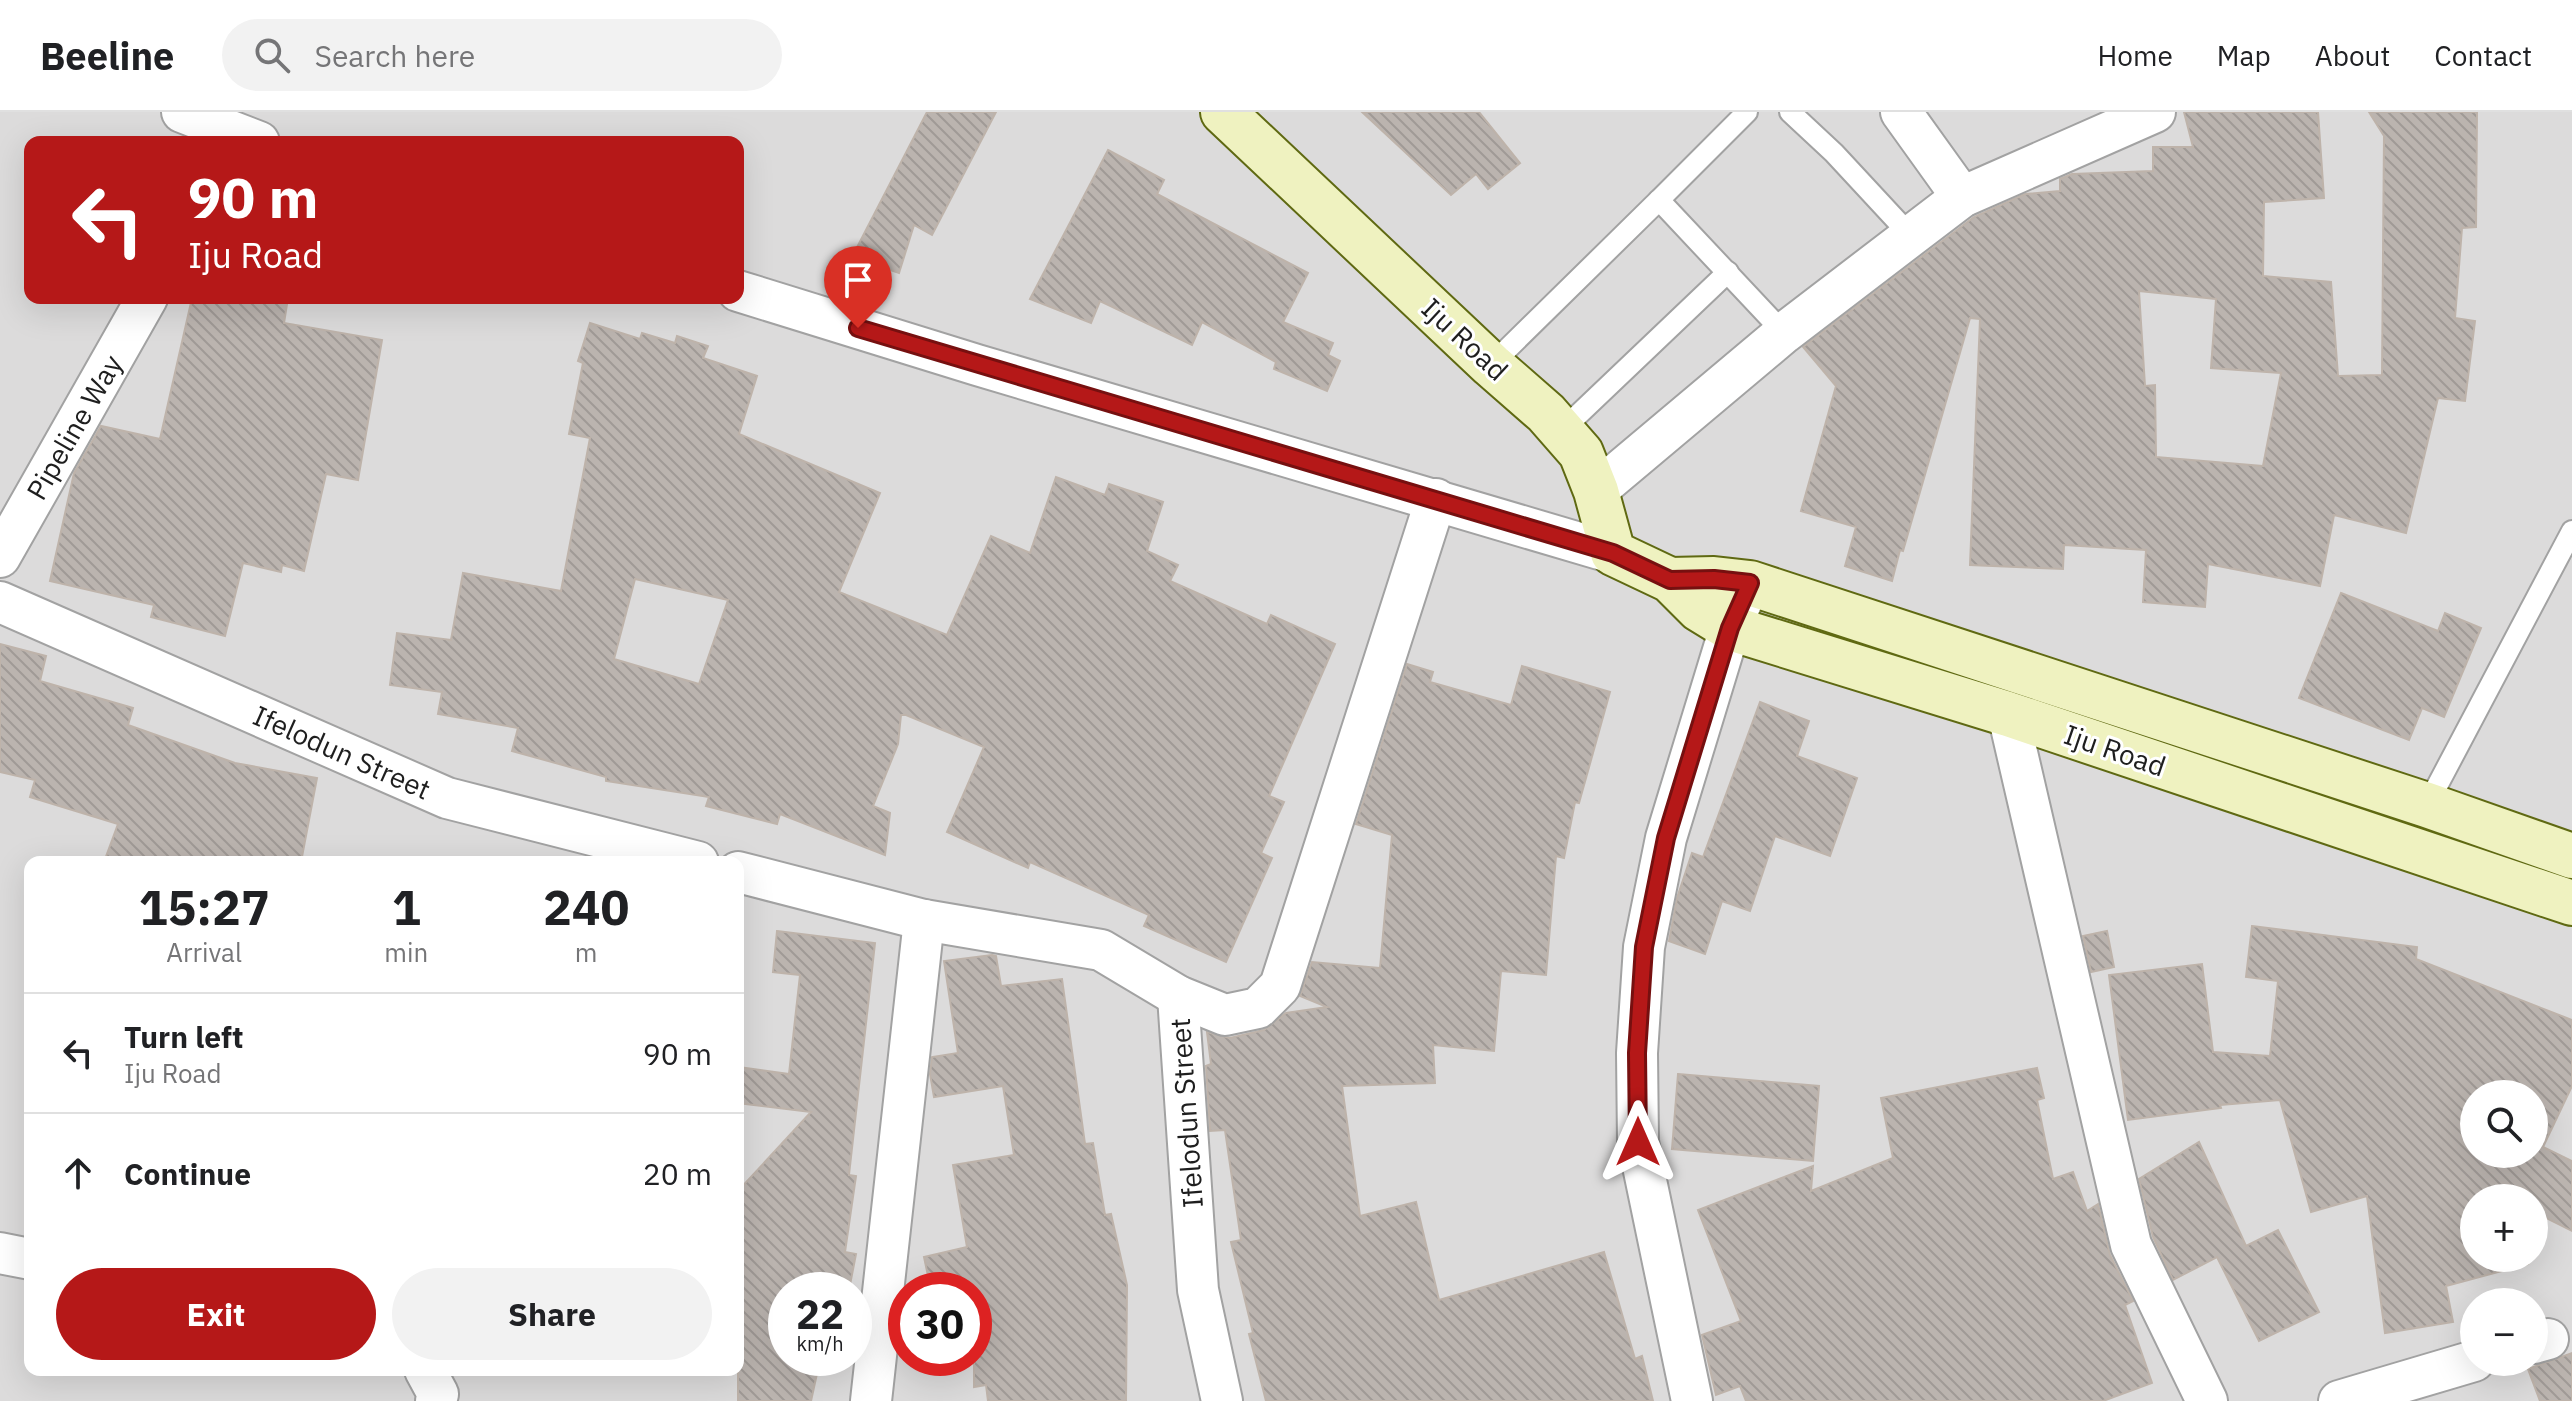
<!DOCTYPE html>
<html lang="en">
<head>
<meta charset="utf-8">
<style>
	body { margin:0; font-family:"IBM Plex Sans",sans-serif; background:#f2f2f2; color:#202124; height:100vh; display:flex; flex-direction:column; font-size:30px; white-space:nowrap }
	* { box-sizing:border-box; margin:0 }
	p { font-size:26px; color:#757577 }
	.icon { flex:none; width:44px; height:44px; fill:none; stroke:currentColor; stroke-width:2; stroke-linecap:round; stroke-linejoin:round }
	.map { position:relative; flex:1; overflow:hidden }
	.sheet { position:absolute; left:24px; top:744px; width:720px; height:520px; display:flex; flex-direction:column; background:#fff; border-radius:16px; box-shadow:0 8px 32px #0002 }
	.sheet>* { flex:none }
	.top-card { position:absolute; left:24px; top:24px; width:720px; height:168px; border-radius:16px; box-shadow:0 8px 32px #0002; background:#b51818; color:#fff; overflow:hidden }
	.controls { position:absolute; left:2460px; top:968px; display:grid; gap:16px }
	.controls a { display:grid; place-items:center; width:88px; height:88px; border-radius:50%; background:#fff; box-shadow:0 8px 32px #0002; font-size:40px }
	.speed { position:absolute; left:768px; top:1160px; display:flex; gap:16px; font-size:40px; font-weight:700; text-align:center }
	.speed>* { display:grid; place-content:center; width:104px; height:104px; border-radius:50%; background:#fff; box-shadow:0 8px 32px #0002; line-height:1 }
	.speed small { font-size:20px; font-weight:400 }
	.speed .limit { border:12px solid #d22; background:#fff; color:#111 }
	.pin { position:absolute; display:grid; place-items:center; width:68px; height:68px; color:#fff; margin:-82px -34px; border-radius:50% 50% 50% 0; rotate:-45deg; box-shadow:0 0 8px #0007 }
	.pin .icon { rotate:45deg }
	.me { position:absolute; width:88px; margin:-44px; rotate:0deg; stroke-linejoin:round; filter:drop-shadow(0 0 6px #0008) }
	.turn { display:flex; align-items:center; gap:28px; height:168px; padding:0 32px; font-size:36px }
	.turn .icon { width:104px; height:104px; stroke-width:2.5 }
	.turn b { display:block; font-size:56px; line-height:68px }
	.eta { display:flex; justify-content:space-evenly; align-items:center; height:136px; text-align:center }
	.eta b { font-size:48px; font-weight:700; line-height:56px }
	.cta { display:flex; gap:16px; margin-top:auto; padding:16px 32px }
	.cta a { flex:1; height:92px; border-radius:48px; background:#b51818; color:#fff; font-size:32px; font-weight:700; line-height:92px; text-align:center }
	.cta a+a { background:#f2f2f2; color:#202124 }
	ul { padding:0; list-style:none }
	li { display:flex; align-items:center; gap:24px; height:120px; padding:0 32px; border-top:2px solid #e0e0e0 }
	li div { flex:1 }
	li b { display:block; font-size:30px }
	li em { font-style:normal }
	header { display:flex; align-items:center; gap:48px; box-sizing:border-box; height:112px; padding:0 40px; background:#fff; border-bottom:2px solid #e0e0e0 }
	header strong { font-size:38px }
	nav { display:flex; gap:44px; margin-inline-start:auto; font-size:28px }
	.search { width:560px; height:72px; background:#f2f2f2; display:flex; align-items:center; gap:20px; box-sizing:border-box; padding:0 28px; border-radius:44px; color:#757577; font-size:30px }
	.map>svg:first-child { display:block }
	.residential { fill:#dcdbdb; fill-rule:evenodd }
	.building { fill:url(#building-back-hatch); stroke:#beb3aa; stroke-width:2; fill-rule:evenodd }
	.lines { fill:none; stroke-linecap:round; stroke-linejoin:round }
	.lane-casing { stroke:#a2a2a2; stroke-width:24 }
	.street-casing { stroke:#a2a2a2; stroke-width:44 }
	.secondary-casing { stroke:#5f6912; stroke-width:48 }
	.lane { stroke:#fff; stroke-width:20 }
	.street { stroke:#fff; stroke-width:40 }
	.secondary { stroke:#eff2c0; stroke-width:44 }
	.route-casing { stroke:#761010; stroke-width:20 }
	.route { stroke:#b51818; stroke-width:14 }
	.labels { text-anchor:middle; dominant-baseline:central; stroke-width:6; stroke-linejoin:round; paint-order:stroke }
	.street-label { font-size:28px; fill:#1e1e1e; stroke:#fff }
</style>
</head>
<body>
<header>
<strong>Beeline</strong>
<div class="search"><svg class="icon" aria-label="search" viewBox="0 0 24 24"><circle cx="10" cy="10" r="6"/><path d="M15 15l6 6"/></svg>Search here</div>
<nav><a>Home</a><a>Map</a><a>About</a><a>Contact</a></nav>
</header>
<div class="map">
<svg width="2572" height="1289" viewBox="0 0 2572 1289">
	<defs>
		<pattern id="building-back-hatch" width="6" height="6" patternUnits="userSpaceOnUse" patternTransform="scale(2)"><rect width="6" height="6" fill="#bbb4af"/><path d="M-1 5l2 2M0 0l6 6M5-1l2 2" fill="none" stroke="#a09a96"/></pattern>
	</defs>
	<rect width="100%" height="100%" fill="#eeebe6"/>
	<path class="residential" d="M0,0H2572V1289H0ZM30,30H738V186H30ZM30,750H738V1258H30ZM2474,982H2534V1042H2474ZM2474,1086H2534V1146H2474ZM786,1178H854V1246H786ZM906,1178H974V1246H906ZM2474,1190H2534V1250H2474Z"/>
	<g class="building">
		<path d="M927,0H996L932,123L914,113L899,161L852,145Z"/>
		<path d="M1362,0H1479L1520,51L1488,77L1476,62L1451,83Z"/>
		<path d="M2184,0H2318L2324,86L2264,90L2263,164L2331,170L2338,264L2382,263L2384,24L2369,0H2477L2476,115L2462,116L2455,206L2475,209L2465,289L2438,286L2406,421L2334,403L2320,474L2208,452L2205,495L2143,490L2146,438L2064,433L2063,457L1970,453L1980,207L1970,206L1903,439L1900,438L1892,469L1845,454L1856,415L1801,399L1836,274L1803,235L1974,105L2025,82L2060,79V67L2072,62L2153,59V35H2193ZM2139,179L2216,187L2211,256L2281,261L2263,354L2156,345L2155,273L2145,274Z"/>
		<path d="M1108,38L1164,68L1157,82L1308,161L1283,210L1333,231L1328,243L1340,249L1327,279L1274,257L1276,250L1202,210L1192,233L1100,189L1091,211L1030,187Z"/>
		<path d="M192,186H288L284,211L382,228L358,368L326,362L304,459L282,453L281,460L243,451L225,524L151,505L154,493L50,469L74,361L101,314L160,327Z"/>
		<path d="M590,211L640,227L642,221L675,231L677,224L708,234L703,246L757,264L739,322L880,381L839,480L947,523L991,424L1030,441L1056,365L1105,383L1109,372L1163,390L1147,439L1178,453L1170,469L1267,512L1271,503L1335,532L1269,684L1284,690L1261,741L1272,746L1226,850L1144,814L1149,803L1030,750L1028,756L947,720L984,635L906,603H901L898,632L873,694L890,701L885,743L780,702L777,712L706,694L709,685L606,669V665L512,639L518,616L438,602L442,580L390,573L397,521L451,528L463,461L561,479L590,326L569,322L583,251L578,249ZM635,467L728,488L699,572L614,547Z"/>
		<path d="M2341,481L2438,519L2445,501L2481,516L2444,605L2422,596L2409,628L2299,586Z"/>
		<path d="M0,532L46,544L40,569L133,596L128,613L235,651L317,666L301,750H104L118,712L30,685L35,668L0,660Z"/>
		<path d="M1407,552L1433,560L1430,570L1511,593L1522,554L1610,580L1579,691L1575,690L1564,746L1556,744L1546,863L1501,859L1494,939L1433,933L1435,971L1342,974L1360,1104L1416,1090L1439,1188L1604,1140L1635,1247L1642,1244L1653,1289H1266L1249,1222L1253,1221L1231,1130L1241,1128L1225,1018L1210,1019L1206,954L1211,952L1207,920L1230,926L1264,918L1286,901L1327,895L1300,884L1312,850L1380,856L1392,723L1356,712Z"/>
		<path d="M1760,590L1809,609L1797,644L1857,666L1830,744L1775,724L1750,799L1722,789L1705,842L1669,829L1677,786L1692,741L1703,745Z"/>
		<path d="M2252,814L2417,835L2416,847L2572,908V974L2543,1035L2572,1049V1119L2534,1100V1086H2474V1146H2526L2528,1152L2446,1174L2453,1210L2385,1221L2367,1084L2311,1100L2280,988L2220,993L2221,996L2128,1008L2109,863L2202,852L2213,940L2270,944L2278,869L2246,865ZM2474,982H2534V1042H2474Z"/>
		<path d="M777,819L875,831L849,1063L856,1064L845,1140L856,1142L849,1178H786V1246L820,1248L811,1289H738V1079L811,1000L738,991V955L789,962L800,863L773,860Z"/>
		<path d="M2107,819L2114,855L2091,860L2083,824Z"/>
		<path d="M992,843L996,844L1001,874L1062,867L1085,1032L1093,1031L1105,1103L1111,1102L1127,1173L1126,1289H988L986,1273L974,1275V1178H931L924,1145L967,1135L953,1053L1014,1043L1003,974L934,985L930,962L932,945L958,941L944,849Z"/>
		<path d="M2037,956L2044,986L2037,988L2053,1067L2073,1060L2087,1099L2098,1092L2110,1143L2133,1189L2125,1193L2152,1271L2103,1289H1746L1740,1274L1716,1283L1702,1223L1741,1209L1698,1098L1813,1054L1811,1079L1893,1046L1881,986Z"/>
		<path d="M1678,962L1819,974L1813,1049L1672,1037Z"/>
		<path d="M2199,1030L2246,1134L2278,1118L2319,1200L2259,1229L2217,1145L2173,1168L2153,1125L2139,1067Z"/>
		<path d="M2572,1241V1289H2540L2528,1257Z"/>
	</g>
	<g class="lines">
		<defs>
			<g id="lane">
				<path d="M1790,0L1834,41L1911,124"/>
				<path d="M1659,88L1747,0"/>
				<path d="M1491,253L1659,88L1784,221"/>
				<path d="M1561,319L1728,160"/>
				<path d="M2427,693L2572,419"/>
			</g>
			<g id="street">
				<path d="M182,0L259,30"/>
				<path d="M1901,0L1962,85"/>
				<path d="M738,179L977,253L1613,441"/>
				<path d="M1596,379L1784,221L1962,85L2155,0"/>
				<path d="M0,445L147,186"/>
				<path d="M0,490L447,686L698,750"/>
				<path d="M2008,602L2131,1133L2207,1289"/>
				<path d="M738,760L924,808L1101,838L1178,884L1225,903L1258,896L1280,874L1436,387"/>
				<path d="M1178,884L1198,1178L1222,1289"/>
				<path d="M0,1141L30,1147"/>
				<path d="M2534,1231L2548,1227"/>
				<path d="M425,1258L438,1282L436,1289"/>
				<path d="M871,1289L924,808"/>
				<path d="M1692,1289L1638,1030L1637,941L1644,835L1666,726L1730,516L1750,471"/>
				<path d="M2339,1289L2474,1249"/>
			</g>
			<g id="secondary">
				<path d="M1223,0L1491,253L1546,301L1581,341L1596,379L1613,441L1670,468L1699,497L1730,516L2008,602L2572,791"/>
				<path d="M1670,468L1714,467L1750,471L2427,693L2572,744"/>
			</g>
		</defs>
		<use href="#lane" class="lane-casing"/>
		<use href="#street" class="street-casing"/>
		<use href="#secondary" class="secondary-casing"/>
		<use href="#lane" class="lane"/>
		<use href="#street" class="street"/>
		<use href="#secondary" class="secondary"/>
	</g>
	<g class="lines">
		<defs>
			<path id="route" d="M858,216L1613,441L1670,468L1714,467L1750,471L1730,516L1666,726L1644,835L1637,941L1638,1030"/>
		</defs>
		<use href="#route" class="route-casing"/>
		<use href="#route" class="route"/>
	</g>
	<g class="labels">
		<g class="street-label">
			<text transform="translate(1465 227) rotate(43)">Iju Road</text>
			<text transform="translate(74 315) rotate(-60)">Pipeline Way</text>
			<text transform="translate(2115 638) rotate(19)">Iju Road</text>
			<text transform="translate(342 640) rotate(24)">Ifelodun Street</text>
			<text transform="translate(1186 1001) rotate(-94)">Ifelodun Street</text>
		</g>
	</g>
</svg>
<div class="controls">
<a><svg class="icon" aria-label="search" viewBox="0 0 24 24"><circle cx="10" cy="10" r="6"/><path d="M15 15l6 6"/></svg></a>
<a>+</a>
<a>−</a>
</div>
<div class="speed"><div>22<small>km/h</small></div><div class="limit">30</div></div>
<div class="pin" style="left:858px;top:216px;background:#d93025"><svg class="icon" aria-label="arrive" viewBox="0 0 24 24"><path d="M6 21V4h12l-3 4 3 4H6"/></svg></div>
<svg class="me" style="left:1638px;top:1030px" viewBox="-20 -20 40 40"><path d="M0-17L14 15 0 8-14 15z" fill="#b51818" stroke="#fff" stroke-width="4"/></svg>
<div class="top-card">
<div class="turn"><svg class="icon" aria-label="left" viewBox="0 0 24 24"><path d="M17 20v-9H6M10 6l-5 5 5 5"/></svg><div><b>90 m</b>Iju Road</div></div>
</div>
<section class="sheet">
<div class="eta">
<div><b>15:27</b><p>Arrival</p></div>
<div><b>1</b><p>min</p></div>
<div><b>240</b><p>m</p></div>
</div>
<ul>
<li><svg class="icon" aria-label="left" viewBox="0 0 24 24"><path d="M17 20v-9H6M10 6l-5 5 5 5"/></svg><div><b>Turn left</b><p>Iju Road</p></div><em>90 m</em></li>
<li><svg class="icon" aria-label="ahead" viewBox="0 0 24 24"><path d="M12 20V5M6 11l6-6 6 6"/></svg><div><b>Continue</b></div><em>20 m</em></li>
</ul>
<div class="cta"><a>Exit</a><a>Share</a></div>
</section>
</div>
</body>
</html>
